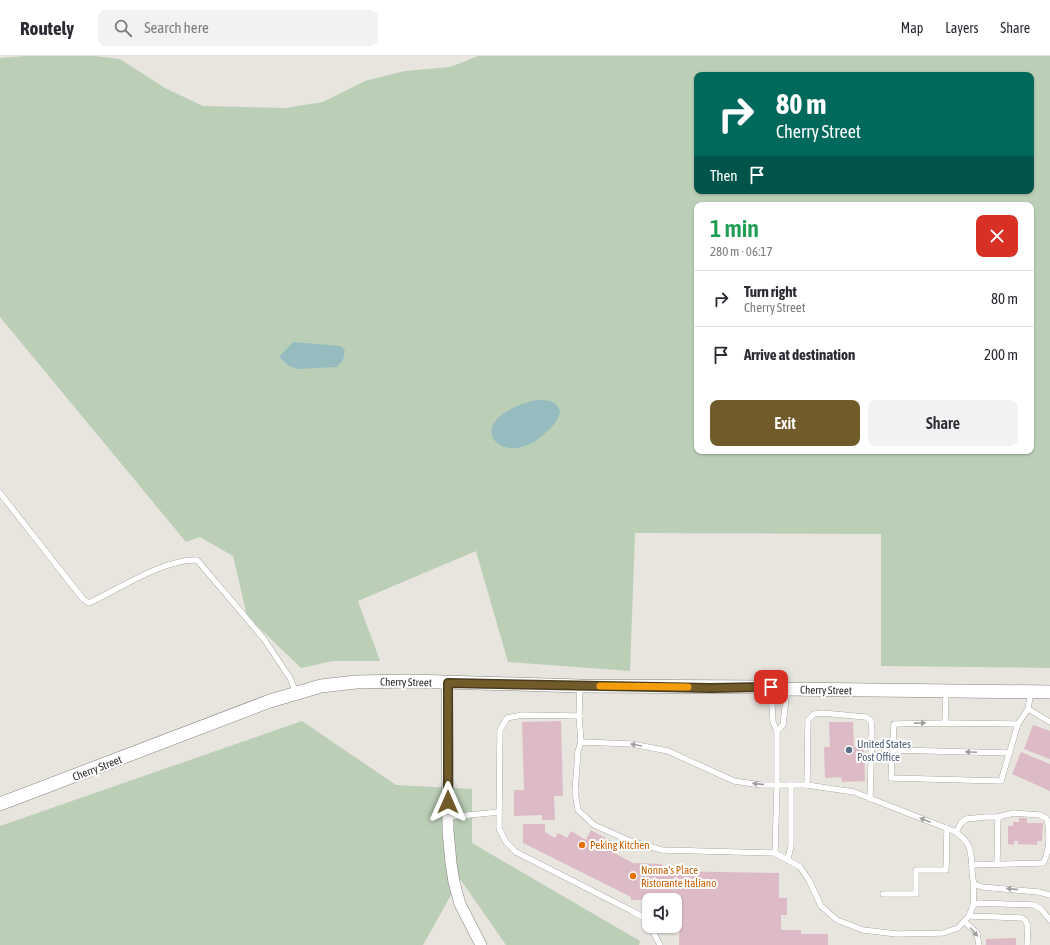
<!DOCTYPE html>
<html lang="en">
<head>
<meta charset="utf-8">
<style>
	body { margin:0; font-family:"Asap Condensed",sans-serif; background:#f2f2f3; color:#2b2b33; height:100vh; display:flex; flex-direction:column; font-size:15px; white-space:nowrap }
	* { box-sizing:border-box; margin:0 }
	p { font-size:13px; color:#7c7c81 }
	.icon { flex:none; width:22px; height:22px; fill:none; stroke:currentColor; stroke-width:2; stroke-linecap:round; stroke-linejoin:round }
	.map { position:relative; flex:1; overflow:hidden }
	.drawer { position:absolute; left:694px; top:146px; width:340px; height:252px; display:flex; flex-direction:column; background:#fff; border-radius:8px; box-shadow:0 1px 3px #0004 }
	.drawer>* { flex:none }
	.banner { position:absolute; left:694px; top:16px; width:340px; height:122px; border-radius:8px; box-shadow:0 1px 3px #0004; background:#00695c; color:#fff; overflow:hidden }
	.tools { position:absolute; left:642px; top:837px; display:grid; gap:8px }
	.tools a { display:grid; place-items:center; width:40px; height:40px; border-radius:8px; background:#fff; box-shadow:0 1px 3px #0004; font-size:20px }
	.pin { position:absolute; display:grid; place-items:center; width:34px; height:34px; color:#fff; margin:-17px; border-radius:8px; box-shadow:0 2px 6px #0006 }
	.me { position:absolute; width:44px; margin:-22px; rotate:0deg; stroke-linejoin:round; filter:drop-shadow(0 0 3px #0008) }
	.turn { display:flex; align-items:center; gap:14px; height:84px; padding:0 16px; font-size:18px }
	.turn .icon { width:52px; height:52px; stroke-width:2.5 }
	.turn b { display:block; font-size:28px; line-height:34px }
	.then { display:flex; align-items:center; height:38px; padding:0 16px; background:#0003; gap:8px; font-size:15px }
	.round { display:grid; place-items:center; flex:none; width:42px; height:42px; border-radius:8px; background:#f2f2f3 }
	.summary { display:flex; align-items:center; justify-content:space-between; height:68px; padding:0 16px }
	h1 { font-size:24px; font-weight:600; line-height:30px; color:#1e9e55 }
	.cta { display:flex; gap:8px; margin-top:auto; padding:8px 16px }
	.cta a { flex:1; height:46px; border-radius:8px; background:#715b2b; color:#fff; font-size:16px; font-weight:600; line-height:46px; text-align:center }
	.cta a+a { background:#f2f2f3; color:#2b2b33 }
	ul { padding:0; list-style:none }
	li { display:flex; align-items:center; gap:12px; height:56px; padding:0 16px; border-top:1px solid #e1e1e2 }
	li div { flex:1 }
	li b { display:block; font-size:15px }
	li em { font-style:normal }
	header { display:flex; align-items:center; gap:24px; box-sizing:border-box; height:56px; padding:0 20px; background:#fff; border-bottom:1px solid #e1e1e2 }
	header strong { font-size:19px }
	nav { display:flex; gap:22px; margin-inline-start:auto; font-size:14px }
	.search { width:280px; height:36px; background:#f2f2f3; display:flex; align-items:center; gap:10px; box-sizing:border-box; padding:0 14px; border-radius:8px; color:#7c7c81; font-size:15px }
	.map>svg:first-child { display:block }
	.green { fill:#bbcfb7; fill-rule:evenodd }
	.water { fill:#96bcc0 }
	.building { fill:#ddbbc6 }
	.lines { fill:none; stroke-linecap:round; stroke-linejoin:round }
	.service-casing { stroke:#86837e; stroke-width:6 }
	.minor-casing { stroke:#86837e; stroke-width:12 }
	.tertiary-casing { stroke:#86837e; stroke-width:14 }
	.service { stroke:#fff; stroke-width:5.5 }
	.minor { stroke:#fff; stroke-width:11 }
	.tertiary { stroke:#fff; stroke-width:13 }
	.oneway { fill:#9f9f9e }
	.route-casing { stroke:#493b1c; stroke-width:10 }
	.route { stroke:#715b2b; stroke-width:7 }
	.slow { stroke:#f59e0b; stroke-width:7 }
	.service-dot { fill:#5c6f8a; stroke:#fff; stroke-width:1.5 }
	.food-dot { fill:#e8710a; stroke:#fff; stroke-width:1.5 }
	.labels { text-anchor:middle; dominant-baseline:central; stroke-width:4; stroke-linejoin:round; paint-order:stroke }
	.street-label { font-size:11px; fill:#2a2927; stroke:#fff }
	.service-label { font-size:11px; fill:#4e5e75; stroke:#fff; text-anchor:start }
	.food-label { font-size:11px; fill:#c56008; stroke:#fff; text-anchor:start }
</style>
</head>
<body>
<header>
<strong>Routely</strong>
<div class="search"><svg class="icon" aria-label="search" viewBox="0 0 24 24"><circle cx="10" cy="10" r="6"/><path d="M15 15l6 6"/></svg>Search here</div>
<nav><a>Map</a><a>Layers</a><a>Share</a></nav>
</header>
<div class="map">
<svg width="1050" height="889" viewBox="0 0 1050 889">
	<rect width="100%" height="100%" fill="#e8e5df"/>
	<g class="green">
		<path d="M26,0H94L120,3L165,32L203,50L285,52L323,46L365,25L405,15L450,11L478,0H1050V612L881,610V478L635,477L630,615L508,606L476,495L358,545L380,605H333L301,612L247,560L233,500L200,481L186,486L0,261V2ZM697,19H1031V135H697ZM697,149H1031V395H697Z"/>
		<path d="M302,665L396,729L472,733V787L640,885L639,889H506L460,823L423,889H0V770Z"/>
	</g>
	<g class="water">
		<path d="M293,286L341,290L345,295L343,304L337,311L298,313L289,310L279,301Z"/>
		<path d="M536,344C546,344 556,343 560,355C559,365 551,372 543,379C507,412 465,375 513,352C521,348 528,346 536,344Z"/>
	</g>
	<g class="building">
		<path d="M561,665L563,740H554L555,764H542V759L514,760V734H524L522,666Z"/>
		<path d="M829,666H853L854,691L864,690L865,725L842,726L841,721L825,722L824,691H830Z"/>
		<path d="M1033,669L1050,675V703L1024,693Z"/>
		<path d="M1021,696L1050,708V735L1012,718Z"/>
		<path d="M1019,762H1027V767H1043L1042,785H1037V789L1018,788V785H1014V789L1008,788V770H1013V766H1019Z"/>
		<path d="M523,768H545V776L555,782L558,777L567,782L571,775L586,784L591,774L618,789L614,797L633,807L662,808V815L779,817V842H787V859H781V874H801V878H828V889H679L680,850H675V844H631V841L523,787Z"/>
		<path d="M1016,882V889H986V883Z"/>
	</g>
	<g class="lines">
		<defs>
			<g id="service">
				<path d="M0,437L83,543L89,547C119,533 164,503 197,504L264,583L290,622L296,636"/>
				<path d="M580,630L579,660L522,659L507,662L500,674L499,772L506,786L516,796L632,855L644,862L649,869"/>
				<path d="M771,632L773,666L777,675L783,669L787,633"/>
				<path d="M1028,653L1050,666"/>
				<path d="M579,660L581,686"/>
				<path d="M945,667L946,635"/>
				<path d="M1018,668L945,667L894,668L891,722L1001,725L1018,668L1028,653L1031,635"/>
				<path d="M893,694L1010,697"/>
				<path d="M807,729L808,664L814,658L822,657L866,661L871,665L872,675L870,743"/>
				<path d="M448,761L499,756"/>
				<path d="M956,776L961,767L966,763L986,761H998L1014,757L1040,759L1047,763C1050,776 1050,796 1043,807L971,809"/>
				<path d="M775,797L777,729V675"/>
				<path d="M788,803L791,790V729"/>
				<path d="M997,808L998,761"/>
				<path d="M883,838H916V814H946L947,772"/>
				<path d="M1050,839L1039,836L982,831L974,828C970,815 974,797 967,787C965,783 959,779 956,776L854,736L807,729H761L734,725L668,695L632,688L581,686L578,695L575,736L578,754L594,769L630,785L662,794L775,797L800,811L809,824L821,850L837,864L863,874L897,878L943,877L958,872L969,860L973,850L978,847L1034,849L1041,853L1050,864"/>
				<path d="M973,850L974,828"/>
				<path d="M969,860L1022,862L1025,864L1028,870L1027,889"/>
				<path d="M964,865L977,877L979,889"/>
				<path d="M650,870L660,889"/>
			</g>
			<path id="minor" d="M447,627L448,775L451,807L454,826L460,848L481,889"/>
			<path id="tertiary" d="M0,748L270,645L321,630L356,626L411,625L580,630L771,631L787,633L1050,636"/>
		</defs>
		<use href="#service" class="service-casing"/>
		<use href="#minor" class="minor-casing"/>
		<use href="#tertiary" class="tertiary-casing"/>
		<use href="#service" class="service"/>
		<use href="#minor" class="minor"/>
		<use href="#tertiary" class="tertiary"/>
	</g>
	<defs><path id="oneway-solid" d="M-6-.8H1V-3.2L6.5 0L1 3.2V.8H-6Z"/></defs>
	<g class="oneway">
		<use href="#oneway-solid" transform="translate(920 667) rotate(-1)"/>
		<use href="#oneway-solid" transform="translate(636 689) rotate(-170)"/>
		<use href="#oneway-solid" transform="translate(971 696) rotate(-178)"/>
		<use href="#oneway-solid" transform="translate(758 728) rotate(-174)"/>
		<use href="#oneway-solid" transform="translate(925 764) rotate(-159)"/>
		<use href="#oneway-solid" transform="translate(1012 833) rotate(-174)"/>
		<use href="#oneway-solid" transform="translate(974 876) rotate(49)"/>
	</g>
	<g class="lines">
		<defs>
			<path id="route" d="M448,746V627L711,632L771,631"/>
		</defs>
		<use href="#route" class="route-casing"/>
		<use href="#route" class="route"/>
		<path class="slow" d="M600,630L688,631"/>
	</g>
	<circle class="service-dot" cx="849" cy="694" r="4"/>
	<g class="food-dot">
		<circle cx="582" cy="789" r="4"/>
		<circle cx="633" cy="820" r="4"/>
	</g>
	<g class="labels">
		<g class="street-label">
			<text transform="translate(406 626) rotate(1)">Cherry Street</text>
			<text transform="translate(826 634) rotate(1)">Cherry Street</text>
			<text transform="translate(97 712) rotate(-21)">Cherry Street</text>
		</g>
		<g class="service-label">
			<text x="857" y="688">United States<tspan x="857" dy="13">Post Office</tspan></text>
		</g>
		<g class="food-label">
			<text x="590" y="789">Peking Kitchen</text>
			<text x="641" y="814">Nonna's Place<tspan x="641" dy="13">Ristorante Italiano</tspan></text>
		</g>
	</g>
</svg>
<div class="tools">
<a><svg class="icon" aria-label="sound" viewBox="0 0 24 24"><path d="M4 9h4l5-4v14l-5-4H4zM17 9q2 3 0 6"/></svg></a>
</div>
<div class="pin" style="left:771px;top:631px;background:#d93025"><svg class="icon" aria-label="arrive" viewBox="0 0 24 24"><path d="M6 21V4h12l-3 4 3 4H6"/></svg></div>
<svg class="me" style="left:448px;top:746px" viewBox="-20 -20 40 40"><path d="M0-17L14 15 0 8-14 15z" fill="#715b2b" stroke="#fff" stroke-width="4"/></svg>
<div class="banner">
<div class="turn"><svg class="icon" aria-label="right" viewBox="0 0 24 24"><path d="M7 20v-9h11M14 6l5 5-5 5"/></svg><div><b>80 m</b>Cherry Street</div></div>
<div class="then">Then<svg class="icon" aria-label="arrive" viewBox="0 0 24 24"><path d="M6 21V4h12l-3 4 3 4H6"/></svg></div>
</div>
<section class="drawer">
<div class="summary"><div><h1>1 min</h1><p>280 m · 06:17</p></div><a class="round" style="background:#d93025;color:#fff"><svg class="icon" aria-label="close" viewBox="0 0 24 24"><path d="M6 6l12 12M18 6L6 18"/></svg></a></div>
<ul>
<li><svg class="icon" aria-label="right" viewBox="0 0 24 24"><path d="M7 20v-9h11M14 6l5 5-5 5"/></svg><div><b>Turn right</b><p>Cherry Street</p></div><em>80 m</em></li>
<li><svg class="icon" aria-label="arrive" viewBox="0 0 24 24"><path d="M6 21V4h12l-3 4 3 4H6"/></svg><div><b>Arrive at destination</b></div><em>200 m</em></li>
</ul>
<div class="cta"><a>Exit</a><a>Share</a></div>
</section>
</div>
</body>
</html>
